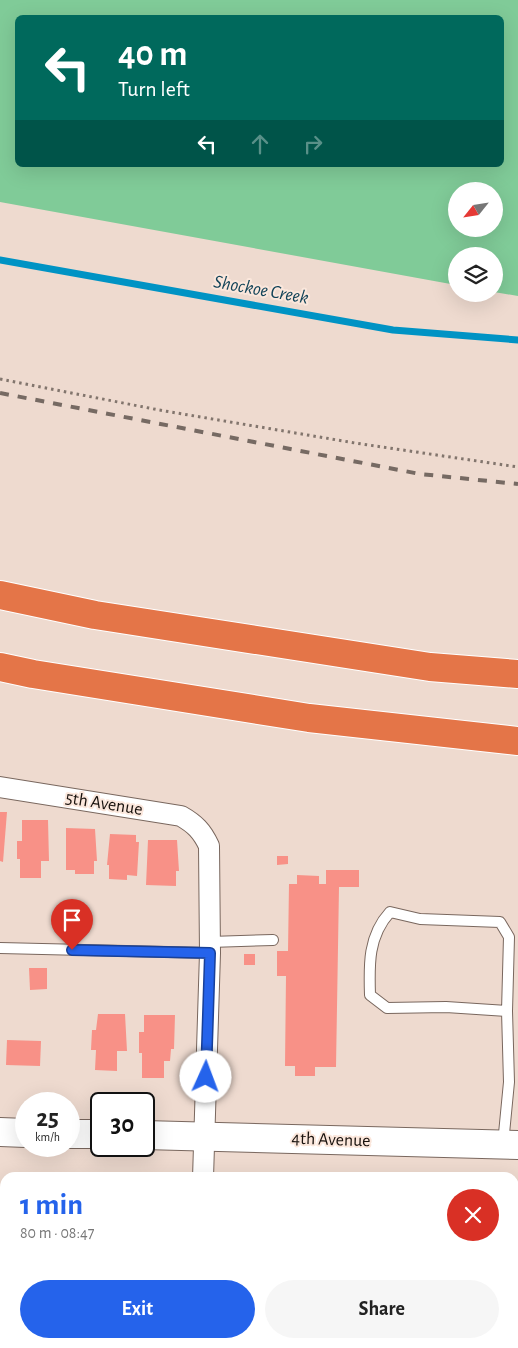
<!DOCTYPE html>
<html lang="en">
<head>
<meta charset="utf-8">
<style>
	body { margin:0; font-family:"Alegreya Sans",sans-serif; background:#f6f6f6; color:#222; height:100vh; display:flex; flex-direction:column; font-size:19px; white-space:nowrap }
	* { box-sizing:border-box; margin:0 }
	p { font-size:16px; color:#767676 }
	.icon { flex:none; width:28px; height:28px; fill:none; stroke:currentColor; stroke-width:2; stroke-linecap:round; stroke-linejoin:round }
	.map { position:relative; flex:1; overflow:hidden }
	.panel { position:absolute; left:0px; top:1172px; width:519px; height:176px; display:flex; flex-direction:column; background:#fff; border-radius:15px 15px 0 0; box-shadow:0 5px 20px #0002 }
	.panel>* { flex:none }
	.top-card { position:absolute; left:15px; top:15px; width:489px; height:152px; border-radius:8px; box-shadow:0 5px 20px #0002; background:#00695c; color:#fff; overflow:hidden }
	.needle { width:32px; rotate:240deg }
	.fabs { position:absolute; left:448px; top:182px; display:grid; gap:10px }
	.fabs a { display:grid; place-items:center; width:55px; height:55px; border-radius:50%; background:#fff; box-shadow:0 5px 20px #0002; font-size:25px }
	.speed { position:absolute; left:15px; top:1092px; display:flex; gap:10px; font-size:25px; font-weight:700; text-align:center }
	.speed>* { display:grid; place-content:center; width:65px; height:65px; border-radius:50%; background:#fff; box-shadow:0 5px 20px #0002; line-height:1 }
	.speed small { font-size:12px; font-weight:400 }
	.speed .limit { border:2px solid #111; border-radius:8px; background:#fff; color:#111 }
	.pin { position:absolute; display:grid; place-items:center; width:42px; height:42px; color:#fff; margin:-51px -21px; border-radius:50% 50% 50% 0; rotate:-45deg; box-shadow:0 0 5px #0007 }
	.pin .icon { rotate:45deg }
	.me { position:absolute; width:55px; margin:-28px; rotate:2deg; stroke-linejoin:round; filter:drop-shadow(0 0 4px #0008) }
	.turn { display:flex; align-items:center; gap:18px; height:105px; padding:0 20px; font-size:22px }
	.turn .icon { width:65px; height:65px; stroke-width:2.5 }
	.turn b { display:block; font-size:35px; line-height:42px }
	.lanes { display:flex; align-items:center; height:48px; padding:0 20px; background:#0003; justify-content:center; gap:25px; direction:ltr }
	.lanes .off { opacity:.35 }
	.round { display:grid; place-items:center; flex:none; width:52px; height:52px; border-radius:26px; background:#f6f6f6 }
	.head { display:flex; align-items:center; justify-content:space-between; height:85px; padding:0 20px }
	h1 { font-size:30px; font-weight:700; line-height:38px; color:#2563eb }
	.cta { display:flex; gap:10px; margin-top:auto; padding:10px 20px }
	.cta a { flex:1; height:58px; border-radius:30px; background:#2563eb; color:#fff; font-size:20px; font-weight:700; line-height:58px; text-align:center }
	.cta a+a { background:#f6f6f6; color:#222 }
	.map>svg:first-child { display:block }
	.green { fill:#80cb98; fill-rule:evenodd }
	.lines { fill:none; stroke-linecap:round; stroke-linejoin:round }
	.stream { stroke:#0093c4; stroke-width:7 }
	.building { fill:#f89187 }
	.lane-casing { stroke:#79675e; stroke-width:12 }
	.street-casing { stroke:#79675e; stroke-width:22 }
	.secondary-casing { stroke:#79675e; stroke-width:30 }
	.highway-casing { stroke:#fff; stroke-width:30 }
	.path { stroke:#82756d; stroke-width:3; stroke-dasharray:2.5 4; stroke-linecap:butt }
	.lane { stroke:#fff; stroke-width:10 }
	.street { stroke:#fff; stroke-width:20 }
	.secondary { stroke:#fff; stroke-width:28 }
	.highway { stroke:#e47548; stroke-width:28 }
	.rail { stroke:#766a63; stroke-width:4; stroke-dasharray:9 9; stroke-linecap:butt }
	.route-casing { stroke:#184099; stroke-width:12 }
	.route { stroke:#2563eb; stroke-width:9 }
	.labels { text-anchor:middle; dominant-baseline:central; stroke-width:4; stroke-linejoin:round; paint-order:stroke }
	.street-label { font-size:18px; fill:#17110d; stroke:#fbe7dc }
	.water-label { font-size:19px; font-style:italic; fill:#124358; stroke:#fbe7dc }
</style>
</head>
<body>
<div class="map">
<svg width="518" height="1348" viewBox="0 0 518 1348">
	<rect width="100%" height="100%" fill="#eedacf"/>
	<path class="green" d="M0,0H518V296L494,292V256H456V285L0,202ZM18,18H501V165H18ZM456,191H494V229H456Z"/>
	<g class="lines">
		<path class="stream" d="M0,260L393,330L518,340"/>
	</g>
	<g class="building">
		<path d="M0,812H7L3,862L0,861Z"/>
		<path d="M22,820H48L49,861H41V878H20V859H17V841H22Z"/>
		<path d="M66,828L95,829L97,861H94V874H75V870H66Z"/>
		<path d="M110,834L136,835V842H139L137,876L127,875V880L109,879V865H107Z"/>
		<path d="M148,840H177L179,871H176V886L146,885Z"/>
		<path d="M277,856H288V864L277,865Z"/>
		<path d="M326,870H359V887H339L336,1067H315V1076H295V1066H285L286,976H277V951H288L289,884H297V875L319,876V884H326Z"/>
		<rect x="244" y="954" width="11" height="11"/>
		<path d="M29,968H47V989L30,990Z"/>
		<path d="M98,1014H125L127,1051H117V1071L95,1070L96,1050H91L92,1030H96Z"/>
		<path d="M144,1015H175L174,1049H171L170,1061H164V1078H142V1053H139V1032H144Z"/>
		<path d="M7,1040L41,1041L40,1066L6,1065Z"/>
		<rect x="3" y="1191" width="2" height="15"/>
	</g>
	<g class="lines">
		<defs>
			<g id="lane">
				<path d="M210,942L273,940"/>
				<path d="M0,948L210,953"/>
				<path d="M503,1144L509,1082L507,1011L446,1007L387,1008L370,995C369,965 368,936 390,912L420,919L500,922L509,937L507,1011"/>
				<path d="M0,1316H5"/>
			</g>
			<g id="street">
				<path d="M0,787L181,816C195,824 202,831 209,846L210,953L203,1178"/>
				<path d="M514,1299L518,1296"/>
				<path d="M192,1344V1348"/>
				<path d="M208,1344V1348"/>
				<path d="M436,1348L443,1344"/>
			</g>
			<g id="secondary">
				<path d="M0,1132L26,1133"/>
				<path d="M69,1134H101"/>
				<path d="M144,1135L518,1145"/>
			</g>
			<g id="highway">
				<path d="M0,595L95,615L430,667L518,674"/>
				<path d="M0,667L33,674L309,718L518,741"/>
			</g>
		</defs>
		<use href="#lane" class="lane-casing"/>
		<use href="#street" class="street-casing"/>
		<use href="#secondary" class="secondary-casing"/>
		<use href="#highway" class="highway-casing"/>
		<path class="path" d="M0,379L159,410L355,443L518,467"/>
		<use href="#lane" class="lane"/>
		<use href="#street" class="street"/>
		<use href="#secondary" class="secondary"/>
		<use href="#highway" class="highway"/>
		<path class="rail" d="M0,393L420,474L518,484"/>
	</g>
	<g class="lines">
		<defs>
			<path id="route" d="M72,950L210,953L206,1077"/>
		</defs>
		<use href="#route" class="route-casing"/>
		<use href="#route" class="route"/>
	</g>
	<g class="labels">
		<g class="street-label">
			<text transform="translate(104 804) rotate(9)">5th Avenue</text>
			<text transform="translate(331 1140) rotate(2)">4th Avenue</text>
		</g>
		<g class="water-label">
			<text transform="translate(261 290) rotate(10)">Shockoe Creek</text>
		</g>
	</g>
</svg>
<div class="fabs">
<a><svg class="needle" viewBox="-14 -14 28 28"><path d="M0-13l5 13h-10z" fill="#e53935"/><path d="M0 13l5-13h-10z" fill="#767676"/></svg></a>
<a><svg class="icon" aria-label="layers" viewBox="0 0 24 24"><path d="M12 4l9 5-9 5-9-5zM3 14l9 5 9-5"/></svg></a>
</div>
<div class="speed"><div>25<small>km/h</small></div><div class="limit">30</div></div>
<div class="pin" style="left:72px;top:950px;background:#d93025"><svg class="icon" aria-label="arrive" viewBox="0 0 24 24"><path d="M6 21V4h12l-3 4 3 4H6"/></svg></div>
<svg class="me" style="left:206px;top:1077px" viewBox="-20 -20 40 40"><circle r="19" fill="#fff"/><path d="M0-13L10 11 0 6-10 11z" fill="#2563eb"/></svg>
<div class="top-card">
<div class="turn"><svg class="icon" aria-label="left" viewBox="0 0 24 24"><path d="M17 20v-9H6M10 6l-5 5 5 5"/></svg><div><b>40 m</b>Turn left</div></div>
<div class="lanes"><svg class="icon" aria-label="left" viewBox="0 0 24 24"><path d="M17 20v-9H6M10 6l-5 5 5 5"/></svg><svg class="icon off" aria-label="ahead" viewBox="0 0 24 24"><path d="M12 20V5M6 11l6-6 6 6"/></svg><svg class="icon off" aria-label="right" viewBox="0 0 24 24"><path d="M7 20v-9h11M14 6l5 5-5 5"/></svg></div>
</div>
<section class="panel">
<div class="head"><div><h1>1 min</h1><p>80 m · 08:47</p></div><a class="round" style="background:#d93025;color:#fff"><svg class="icon" aria-label="close" viewBox="0 0 24 24"><path d="M6 6l12 12M18 6L6 18"/></svg></a></div>
<div class="cta"><a>Exit</a><a>Share</a></div>
</section>
</div>
</body>
</html>
